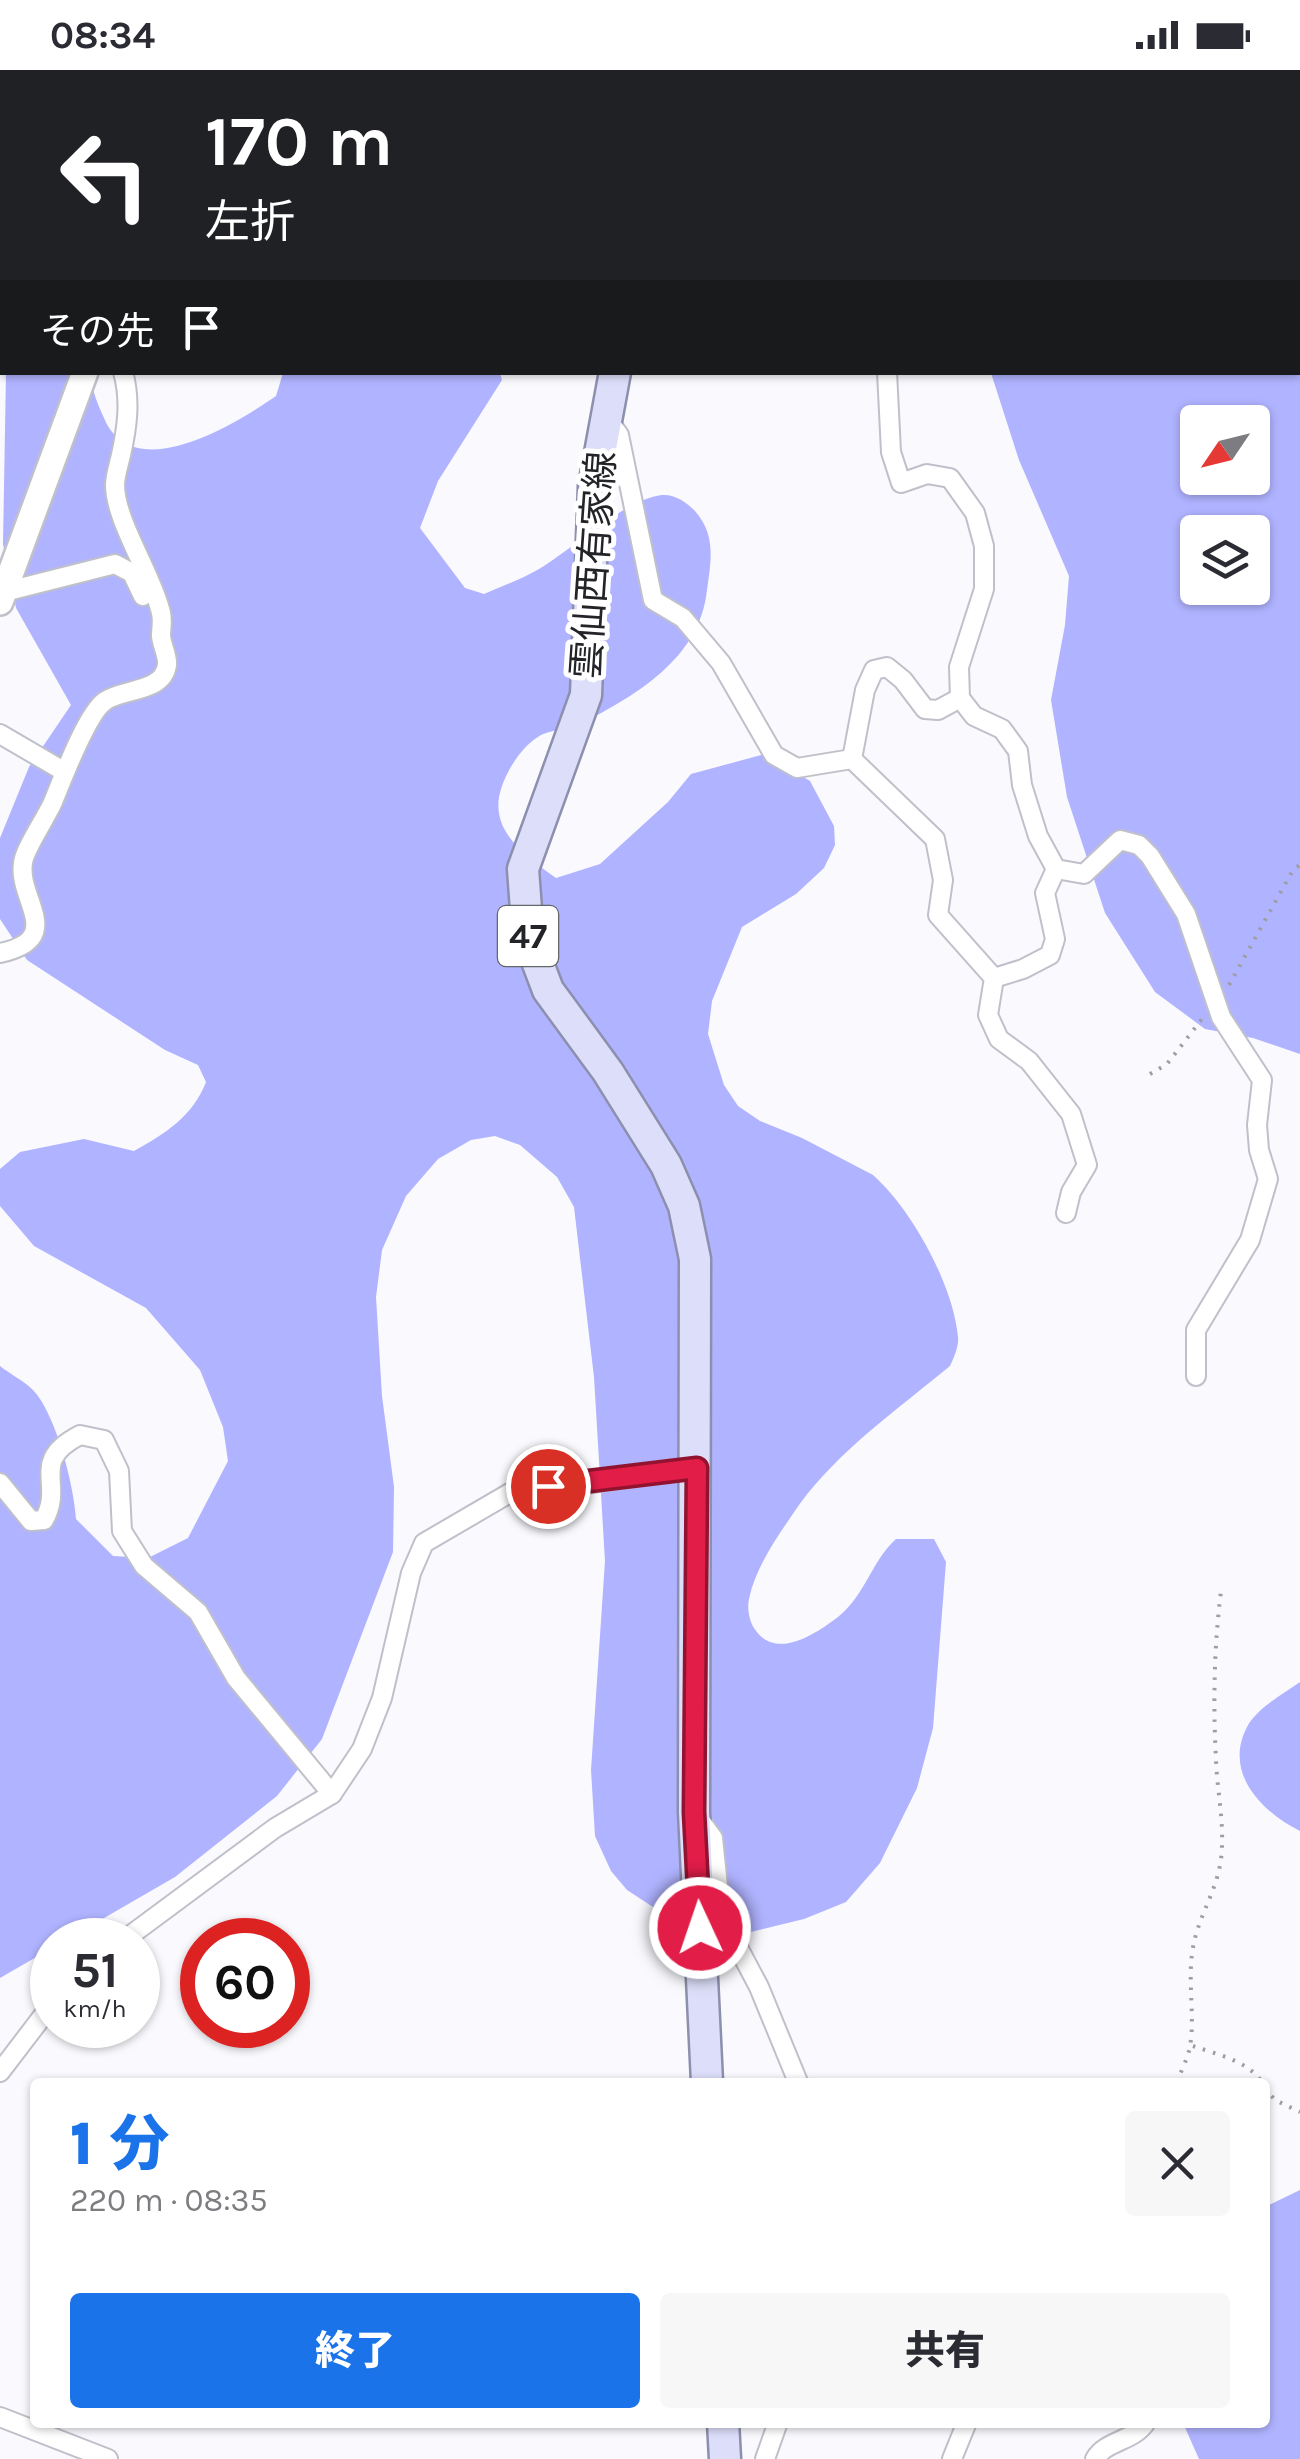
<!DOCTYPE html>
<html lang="ja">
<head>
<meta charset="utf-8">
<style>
	body { margin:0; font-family:Karla,"Noto Sans JP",sans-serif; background:#f7f7f7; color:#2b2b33; height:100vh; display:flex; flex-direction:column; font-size:38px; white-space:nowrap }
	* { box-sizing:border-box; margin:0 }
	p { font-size:32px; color:#7c7c81 }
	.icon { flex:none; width:55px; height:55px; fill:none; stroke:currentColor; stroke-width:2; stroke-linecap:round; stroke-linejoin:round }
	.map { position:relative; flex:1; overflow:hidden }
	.side { position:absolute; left:30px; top:2008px; width:1240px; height:350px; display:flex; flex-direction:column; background:#fff; border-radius:10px; box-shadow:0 2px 8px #0004 }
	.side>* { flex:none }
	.guide { position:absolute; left:0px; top:0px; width:1300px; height:305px; box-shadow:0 2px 8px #0004; background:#202124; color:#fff; overflow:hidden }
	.needle { width:65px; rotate:235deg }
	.buttons { position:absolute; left:1180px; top:335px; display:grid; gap:20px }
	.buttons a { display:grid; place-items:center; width:90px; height:90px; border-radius:10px; background:#fff; box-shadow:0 2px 8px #0004; font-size:50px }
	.speed { position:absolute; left:30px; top:1848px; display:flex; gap:20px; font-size:50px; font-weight:700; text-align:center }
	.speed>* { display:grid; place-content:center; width:130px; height:130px; border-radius:50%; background:#fff; box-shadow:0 2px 8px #0004; line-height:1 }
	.speed small { font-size:25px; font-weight:400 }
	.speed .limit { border:15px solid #d22; background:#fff; color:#111 }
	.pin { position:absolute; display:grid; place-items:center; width:85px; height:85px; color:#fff; margin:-42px; border:5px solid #fff; border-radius:50%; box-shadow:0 2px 10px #0007 }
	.me { position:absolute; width:110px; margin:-55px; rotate:357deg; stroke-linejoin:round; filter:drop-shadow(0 0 8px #0008) }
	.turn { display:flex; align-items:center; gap:35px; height:210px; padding:0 40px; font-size:45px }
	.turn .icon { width:130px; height:130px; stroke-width:2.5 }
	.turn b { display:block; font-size:70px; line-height:85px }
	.then { display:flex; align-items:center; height:95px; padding:0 40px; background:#0003; gap:20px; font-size:38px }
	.round { display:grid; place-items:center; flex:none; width:105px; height:105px; border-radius:10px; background:#f7f7f7 }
	.summary { display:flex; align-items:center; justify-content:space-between; height:170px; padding:0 40px }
	h1 { font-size:60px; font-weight:800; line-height:75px; color:#1a73e8 }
	.button { display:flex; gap:20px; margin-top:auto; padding:20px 40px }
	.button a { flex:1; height:115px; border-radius:10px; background:#1a73e8; color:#fff; font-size:40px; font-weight:800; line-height:115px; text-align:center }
	.button a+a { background:#f7f7f7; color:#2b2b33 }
	.status { display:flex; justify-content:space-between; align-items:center; height:70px; padding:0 50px; background:#fff; direction:ltr }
	.status svg { height:28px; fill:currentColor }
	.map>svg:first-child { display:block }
	.forest { fill:#b0b3ff; fill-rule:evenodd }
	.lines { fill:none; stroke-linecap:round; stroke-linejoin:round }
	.street-casing { stroke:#bfc0ca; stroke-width:22 }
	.secondary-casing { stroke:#bfc0ca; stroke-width:30 }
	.primary-casing { stroke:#8d8fae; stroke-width:35 }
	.path { stroke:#9d9ea2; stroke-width:4; stroke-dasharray:2.5 8; stroke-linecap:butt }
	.street { stroke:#fff; stroke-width:18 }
	.secondary { stroke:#fff; stroke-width:25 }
	.primary { stroke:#dddffa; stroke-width:30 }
	.route-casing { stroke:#92132f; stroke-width:25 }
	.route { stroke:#e11d48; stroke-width:18 }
	.labels { text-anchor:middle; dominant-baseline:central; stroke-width:10; stroke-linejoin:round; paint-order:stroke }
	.shield { fill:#fff; stroke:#656668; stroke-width:2.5 }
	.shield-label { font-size:35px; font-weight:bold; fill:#232428 }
	.street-label { font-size:38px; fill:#232428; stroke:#fff }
</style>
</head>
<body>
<div class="status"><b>08:34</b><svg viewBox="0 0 49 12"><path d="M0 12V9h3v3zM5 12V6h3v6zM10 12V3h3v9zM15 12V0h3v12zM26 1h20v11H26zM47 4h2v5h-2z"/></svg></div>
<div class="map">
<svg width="1300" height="2389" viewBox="0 0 1300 2389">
	<rect width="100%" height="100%" fill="#f9f9fe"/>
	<g class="forest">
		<path d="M959,0H1216L1223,2H959Z"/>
		<path d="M1298,126L1300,139V984L1253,968L1205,959L1155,922L1105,843L1067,727L1051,630L1065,555L1069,506L1019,390L991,303L1298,302ZM1198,352H1252V408H1198ZM1198,462H1252V518H1198Z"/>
		<path d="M6,303H92C91,320 97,332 104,348C133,418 237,353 276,326L283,303H500L502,310L438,411L420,458L465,518L484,524C502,516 522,509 539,499C573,479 625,429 662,425C675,424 686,432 695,441C718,467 710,495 706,527C696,589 637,625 584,652C571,659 554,659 541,665C521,676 503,705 499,727C493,765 529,788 556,808L600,794L668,732L691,704L765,684L810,711L834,756L835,775L824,798L796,824L742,857L712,931L708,964L724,1015L738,1036L760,1051L802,1068L873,1105C912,1140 953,1214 958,1267C959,1276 954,1287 950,1296C898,1339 839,1380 799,1435C780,1463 756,1495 749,1529C747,1538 749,1550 754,1558C775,1591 814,1565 838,1547C867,1523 870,1493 896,1469H934L946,1492L933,1658L917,1718L880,1793L846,1832L804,1849L751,1862L656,1839L627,1820L611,1801L595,1766L591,1700L605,1491L594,1307L574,1137L557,1107L520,1075L495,1066L471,1070L438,1089L406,1126L382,1180L376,1227L382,1326L394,1417L393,1482L322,1669L277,1726L175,1807L66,1870H52V1878L0,1908V1296C10,1304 24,1311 33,1320C56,1344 74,1416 76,1449L113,1486L148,1488L188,1468L228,1391L223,1357L200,1300L146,1238L34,1176L0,1136V1099L20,1082L84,1069L134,1081C165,1064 193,1046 206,1012L198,995L165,980L27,890L0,849V768L29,697L71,635L16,538L3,474Z"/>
		<path d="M1300,1612V1761C1262,1742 1223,1703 1247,1657C1257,1638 1283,1624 1300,1612Z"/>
		<path d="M1300,2120V2389H1199L1183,2353L1265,2352V2137Z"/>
	</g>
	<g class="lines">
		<defs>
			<g id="street">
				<path d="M479,0H524"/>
				<path d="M622,0L626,2"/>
				<path d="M460,2L461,0"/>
				<path d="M757,2V0"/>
				<path d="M887,302L891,382L901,413L927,404L950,408L975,443L984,476V519L959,597L960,628L974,646L1002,659L1018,681L1022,715L1038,766L1056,799L1084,804L1120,770L1139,775L1150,786L1186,844L1221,947L1262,1010L1257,1055L1259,1080L1268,1109L1250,1170L1196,1260V1306"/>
				<path d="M606,347L619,365L653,530L683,548L721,593L774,685L797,698L852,689L935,769L943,810L938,845L994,908L988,945L999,969L1029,991L1071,1044L1087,1095L1071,1122L1066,1143"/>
				<path d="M4,522L115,494L132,503L143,526"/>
				<path d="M0,664L65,702"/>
				<path d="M852,689L865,620L874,600L887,597L903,610L925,639L938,640L960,628"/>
				<path d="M0,883C67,869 17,829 23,793C24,780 46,748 53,732C62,710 87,643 105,631C123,618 163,623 167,595C168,586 162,576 161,566C161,558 163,551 161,543C153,506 115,451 115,415C115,406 119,394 121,385C127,358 131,330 123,302"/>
				<path d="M994,908L1023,899L1050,885L1055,869L1045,823L1056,799"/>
				<path d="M0,1413L31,1451L44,1450C65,1413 28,1392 80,1365L104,1370L119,1401L122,1461L144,1496L198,1542L236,1608L332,1724"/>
				<path d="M697,1746L713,1768L721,1845L759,1917L798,2012"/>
				<path d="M124,1870L275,1758L332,1724L362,1679L382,1628L411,1503L424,1473L520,1417L577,1415L697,1398"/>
				<path d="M0,2002L52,1934"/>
				<path d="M0,2347L108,2389"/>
				<path d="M765,2389L778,2352"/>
				<path d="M952,2389L967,2352"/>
				<path d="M1095,2389C1106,2370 1133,2372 1146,2352"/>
			</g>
			<g id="secondary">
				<path d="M822,0L848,2"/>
				<path d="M300,2L304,0"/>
				<path d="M1298,18H1300"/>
				<path d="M0,532L85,302"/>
			</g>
			<g id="primary">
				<path d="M679,2V0"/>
				<path d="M615,302L594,416L586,625L523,799L528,867L548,920L608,1002L666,1095L684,1136L695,1189L694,1742L707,2012"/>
				<path d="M723,2352L725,2389"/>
			</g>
		</defs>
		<use href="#street" class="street-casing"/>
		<use href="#secondary" class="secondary-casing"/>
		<use href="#primary" class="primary-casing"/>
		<g class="path">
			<path d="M1229,915L1293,800L1300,795"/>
			<path d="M1150,1004L1167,994L1202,949"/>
			<path d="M1193,1976C1216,1984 1248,1991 1262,2012"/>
			<path d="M1177,2012C1181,2001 1188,1988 1190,1976C1195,1950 1188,1914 1192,1884C1197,1843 1222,1818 1222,1774C1223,1746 1217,1718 1216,1690C1213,1632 1214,1577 1221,1521"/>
			<path d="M1265,2018L1275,2030L1300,2042"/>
		</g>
		<use href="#street" class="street"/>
		<use href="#secondary" class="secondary"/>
		<use href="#primary" class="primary"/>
	</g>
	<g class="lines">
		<defs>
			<path id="route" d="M548,1416L697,1398L694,1742L700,1858"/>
		</defs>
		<use href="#route" class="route-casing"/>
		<use href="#route" class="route"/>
	</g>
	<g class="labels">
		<rect class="shield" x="498" y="836" width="60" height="60" rx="8"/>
		<g class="shield-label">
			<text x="528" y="866">47</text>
		</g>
		<g class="street-label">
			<text transform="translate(594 495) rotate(-86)">雲仙西有家線</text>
		</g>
	</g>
</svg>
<div class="buttons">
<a><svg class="needle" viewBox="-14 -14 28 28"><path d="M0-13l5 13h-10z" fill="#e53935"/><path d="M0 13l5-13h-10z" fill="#7c7c81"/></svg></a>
<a><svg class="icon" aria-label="layers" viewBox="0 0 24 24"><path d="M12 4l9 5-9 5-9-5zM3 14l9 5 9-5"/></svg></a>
</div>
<div class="speed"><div>51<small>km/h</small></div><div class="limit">60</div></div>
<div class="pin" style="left:548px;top:1416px;background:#d93025"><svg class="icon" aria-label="arrive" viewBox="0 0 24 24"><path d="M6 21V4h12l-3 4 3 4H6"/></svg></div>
<svg class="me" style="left:700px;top:1858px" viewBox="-20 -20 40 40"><circle r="17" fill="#e11d48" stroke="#fff" stroke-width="3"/><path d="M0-11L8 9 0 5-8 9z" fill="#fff"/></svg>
<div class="guide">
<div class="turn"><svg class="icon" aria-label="left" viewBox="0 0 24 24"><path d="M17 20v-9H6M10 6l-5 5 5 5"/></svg><div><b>170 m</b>左折</div></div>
<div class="then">その先<svg class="icon" aria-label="arrive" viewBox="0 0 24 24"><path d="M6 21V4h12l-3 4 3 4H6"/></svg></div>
</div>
<section class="side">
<div class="summary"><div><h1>1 分</h1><p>220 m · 08:35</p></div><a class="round"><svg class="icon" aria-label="close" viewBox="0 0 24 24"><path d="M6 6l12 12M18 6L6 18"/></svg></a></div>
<div class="button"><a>終了</a><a>共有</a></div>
</section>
</div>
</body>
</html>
